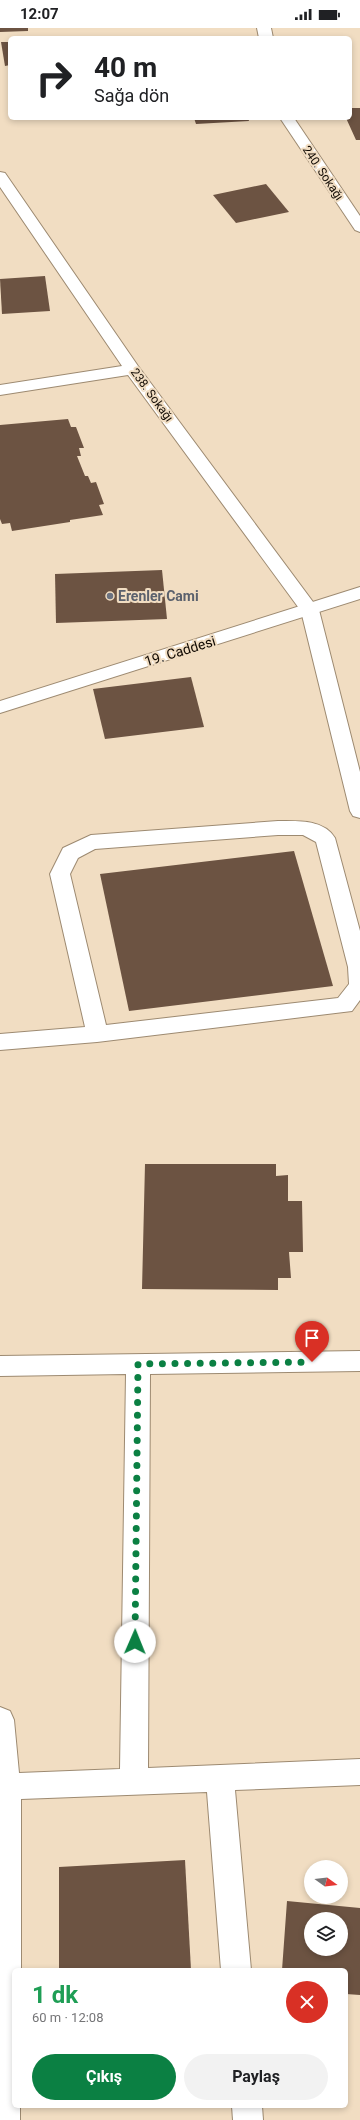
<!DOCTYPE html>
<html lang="tr">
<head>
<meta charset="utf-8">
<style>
	body { margin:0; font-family:Roboto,sans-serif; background:#f2f2f2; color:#202124; height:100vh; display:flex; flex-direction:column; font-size:15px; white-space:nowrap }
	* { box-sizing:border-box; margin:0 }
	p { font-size:13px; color:#757577 }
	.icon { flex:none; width:22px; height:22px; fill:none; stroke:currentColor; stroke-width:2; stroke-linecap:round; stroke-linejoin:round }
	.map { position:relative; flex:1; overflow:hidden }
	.side { position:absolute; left:12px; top:1940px; width:336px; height:140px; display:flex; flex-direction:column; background:#fff; border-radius:6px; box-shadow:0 2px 6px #0003 }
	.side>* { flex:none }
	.top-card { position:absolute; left:8px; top:8px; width:344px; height:84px; border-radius:6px; box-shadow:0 2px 6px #0003; background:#fff; color:#202124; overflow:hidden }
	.needle { width:26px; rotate:105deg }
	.fabs { position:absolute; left:304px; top:1832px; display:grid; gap:8px }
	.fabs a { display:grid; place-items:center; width:44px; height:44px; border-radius:50%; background:#fff; box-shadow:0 2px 6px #0003; font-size:20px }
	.pin { position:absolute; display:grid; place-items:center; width:34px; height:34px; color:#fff; margin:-41px -17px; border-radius:50% 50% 50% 0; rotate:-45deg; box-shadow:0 0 4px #0007 }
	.pin .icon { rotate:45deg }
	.me { position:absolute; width:44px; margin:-22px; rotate:1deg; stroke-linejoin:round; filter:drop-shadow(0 0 3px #0008) }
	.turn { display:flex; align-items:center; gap:14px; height:84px; padding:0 20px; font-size:18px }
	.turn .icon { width:52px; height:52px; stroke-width:2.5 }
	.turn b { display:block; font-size:28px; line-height:34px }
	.round { display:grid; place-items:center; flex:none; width:42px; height:42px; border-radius:21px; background:#f2f2f2 }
	.summary { display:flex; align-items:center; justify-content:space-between; height:68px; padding:0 20px }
	h1 { font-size:24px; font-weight:700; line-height:30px; color:#1e9e55 }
	.primary-button { display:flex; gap:8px; margin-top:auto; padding:8px 20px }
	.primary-button a { flex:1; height:46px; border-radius:24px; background:#0b8043; color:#fff; font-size:16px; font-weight:700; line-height:46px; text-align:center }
	.primary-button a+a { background:#f2f2f2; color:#202124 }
	.status { display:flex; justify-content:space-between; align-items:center; height:28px; padding:0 20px; background:#fff; direction:ltr }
	.status svg { height:11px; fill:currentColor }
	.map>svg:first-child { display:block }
	.building { fill:#6c5342; fill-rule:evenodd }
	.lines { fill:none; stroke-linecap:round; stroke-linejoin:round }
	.service-casing { stroke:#9d8a71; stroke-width:2 }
	.minor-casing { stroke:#9d8a71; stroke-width:2 }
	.tertiary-casing { stroke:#9d8a71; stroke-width:2 }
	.service { fill:#fff; fill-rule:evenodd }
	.minor { fill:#fff; fill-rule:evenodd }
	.tertiary { fill:#fff; fill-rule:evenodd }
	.route { stroke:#0b8043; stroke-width:7; stroke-dasharray:0 12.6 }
	.worship-dot { fill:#6b7280; stroke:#f1ddc2; stroke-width:1.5 }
	.labels { text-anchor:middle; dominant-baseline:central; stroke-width:4; stroke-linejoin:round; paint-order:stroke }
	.far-street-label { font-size:12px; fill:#110a03; stroke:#f1ddc2 }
	.worship-label { font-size:14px; font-weight:bold; fill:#5b616d; stroke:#f1ddc2; text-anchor:start }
	.street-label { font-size:14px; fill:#110a03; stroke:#f1ddc2 }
</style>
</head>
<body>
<div class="status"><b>12:07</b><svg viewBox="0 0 49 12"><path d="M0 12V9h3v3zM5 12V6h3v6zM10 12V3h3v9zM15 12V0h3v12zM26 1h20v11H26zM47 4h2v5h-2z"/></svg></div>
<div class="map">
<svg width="360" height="2092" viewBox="0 0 360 2092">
	<rect width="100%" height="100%" fill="#f1ddc2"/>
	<g class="building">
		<path d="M0,0H28V3L0,4Z"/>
		<path d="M1,14H10V37L5,38Z"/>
		<path d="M350,80H360V112H356L346,90H350Z"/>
		<path d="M194,90H248L249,93L196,96Z"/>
		<path d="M266,156L289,184L236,195L213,167Z"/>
		<path d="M45,248L50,283L2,286L0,251Z"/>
		<path d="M68,391L71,399H76L84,420H79L81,428H77L85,448H88L91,455L96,454L104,476L99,477L103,487L70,492V494L12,503L10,495L2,496L0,491V397Z"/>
		<path d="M162,542L167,591L56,595L55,546Z"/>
		<path d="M191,649L204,699L105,711L93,661Z"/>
		<path d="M294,823L333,958L129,983L100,846Z"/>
		<path d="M145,1136H276V1148L288,1147V1173H302L303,1224H289L291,1250H278V1262L142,1261Z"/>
		<path d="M185,1832L191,1942H59V1839Z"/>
		<path d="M287,1873L360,1880V1967L346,1966V1942H282ZM311,1891H341V1921H311Z"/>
	</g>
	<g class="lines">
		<defs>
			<path id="service" d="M278,793C297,793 324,791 335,810L360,903V972L352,983L97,1014L0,1022V1006L85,999L50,846L63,820L91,807ZM278,807H303L316,814L348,939L349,956L338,970L106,997L70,846L78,830L95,821Z"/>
			<g id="minor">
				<path d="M257,0H271L273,10H259Z"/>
				<path d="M280,90H294L360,188V204L355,202Z"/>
				<path d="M0,144L5,145L138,338L319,582L360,744V790L353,788L350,783L301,583L128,347L0,367V357L122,338L0,159Z"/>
				<path d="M360,1323V1343L150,1346L148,1740L360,1731V1757L235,1762L251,1942H221L207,1764L21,1771V1942H14V2078H20V2092H0V1679L10,1683L14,1692L19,1745L120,1741L126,1346L0,1348V1328Z"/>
				<path d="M232,2078H262L263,2092H233Z"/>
			</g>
			<path id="tertiary" d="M360,559V571L0,685V673Z"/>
		</defs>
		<use href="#service" class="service-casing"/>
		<use href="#minor" class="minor-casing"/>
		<use href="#tertiary" class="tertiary-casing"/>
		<use href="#service" class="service"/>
		<use href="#minor" class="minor"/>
		<use href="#tertiary" class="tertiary"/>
	</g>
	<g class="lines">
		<path class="route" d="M135,1614L138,1336L312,1334"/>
	</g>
	<circle class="worship-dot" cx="110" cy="568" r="4"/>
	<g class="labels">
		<g class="far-street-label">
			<text transform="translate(323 145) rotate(56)">240. Sokağı</text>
			<text transform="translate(152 367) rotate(54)">238. Sokağı</text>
		</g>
		<g class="worship-label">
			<text x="118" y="568">Erenler Cami</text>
		</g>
		<g class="street-label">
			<text transform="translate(180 623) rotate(-17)">19. Caddesi</text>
		</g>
	</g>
</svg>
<div class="fabs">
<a><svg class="needle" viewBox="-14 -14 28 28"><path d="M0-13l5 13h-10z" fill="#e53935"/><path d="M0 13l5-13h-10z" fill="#757577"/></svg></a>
<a><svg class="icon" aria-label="layers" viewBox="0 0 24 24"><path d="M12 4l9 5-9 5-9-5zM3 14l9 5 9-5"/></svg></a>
</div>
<div class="pin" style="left:312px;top:1334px;background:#d93025"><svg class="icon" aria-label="arrive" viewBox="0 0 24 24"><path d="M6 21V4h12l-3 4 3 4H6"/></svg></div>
<svg class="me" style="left:135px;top:1614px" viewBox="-20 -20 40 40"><circle r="19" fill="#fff"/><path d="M0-13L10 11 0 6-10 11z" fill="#0b8043"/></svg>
<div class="top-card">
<div class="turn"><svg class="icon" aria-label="right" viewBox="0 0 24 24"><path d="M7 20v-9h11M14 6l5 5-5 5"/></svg><div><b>40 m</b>Sağa dön</div></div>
</div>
<section class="side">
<div class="summary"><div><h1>1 dk</h1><p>60 m · 12:08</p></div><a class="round" style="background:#d93025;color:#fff"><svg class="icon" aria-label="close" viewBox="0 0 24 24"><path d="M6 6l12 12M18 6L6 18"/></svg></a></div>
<div class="primary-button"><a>Çıkış</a><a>Paylaş</a></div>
</section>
</div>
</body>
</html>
